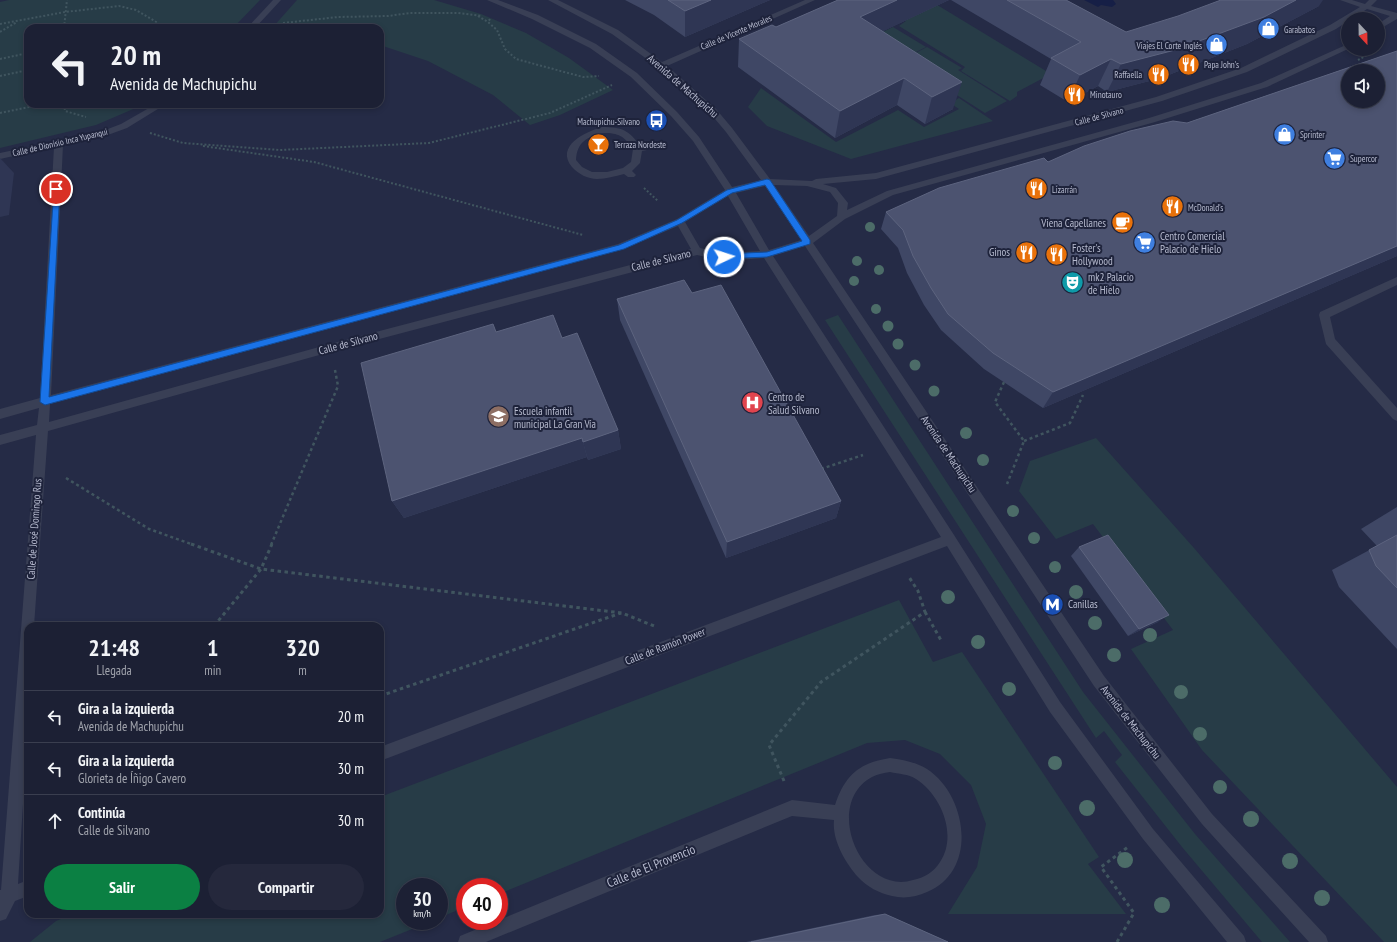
<!DOCTYPE html>
<html lang="es">
<head>
<meta charset="utf-8">
<style>
	body { margin:0; font-family:"PT Sans Narrow",sans-serif; background:#25283c; color:#f1f3f6; height:100vh; display:flex; flex-direction:column; font-size:15px; white-space:nowrap }
	* { box-sizing:border-box; margin:0 }
	p { font-size:13px; color:#a0a3ac }
	.icon { flex:none; width:22px; height:22px; fill:none; stroke:currentColor; stroke-width:2; stroke-linecap:round; stroke-linejoin:round }
	.map { position:relative; flex:1; overflow:hidden }
	.panel { position:absolute; left:24px; top:622px; width:360px; height:296px; display:flex; flex-direction:column; background:#1c2034; border-radius:12px; box-shadow:0 2px 6px #0003,0 0 0 1px #3a3e4f }
	.panel>* { flex:none }
	.banner { position:absolute; left:24px; top:24px; width:360px; height:84px; border-radius:12px; box-shadow:0 2px 6px #0003,0 0 0 1px #3a3e4f; background:#1c2034; color:#f1f3f6; overflow:hidden }
	.needle { width:26px; rotate:158deg }
	.buttons { position:absolute; left:1341px; top:12px; display:grid; gap:8px }
	.buttons a { display:grid; place-items:center; width:44px; height:44px; border-radius:50%; background:#1c2034; box-shadow:0 2px 6px #0003,0 0 0 1px #3a3e4f; font-size:20px }
	.speed { position:absolute; left:396px; top:878px; display:flex; gap:8px; font-size:20px; font-weight:700; text-align:center }
	.speed>* { display:grid; place-content:center; width:52px; height:52px; border-radius:50%; background:#1c2034; box-shadow:0 2px 6px #0003,0 0 0 1px #3a3e4f; line-height:1 }
	.speed small { font-size:10px; font-weight:400 }
	.speed .limit { border:6px solid #d22; background:#fff; color:#111 }
	.pin { position:absolute; display:grid; place-items:center; width:34px; height:34px; color:#fff; margin:-17px; border:2px solid #fff; border-radius:50%; box-shadow:0 1px 4px #0007 }
	.me { position:absolute; width:44px; margin:-22px; rotate:86deg; stroke-linejoin:round; filter:drop-shadow(0 0 3px #0008) }
	.turn { display:flex; align-items:center; gap:14px; height:84px; padding:0 20px; font-size:18px }
	.turn .icon { width:52px; height:52px; stroke-width:2.5 }
	.turn b { display:block; font-size:28px; line-height:34px }
	.eta { display:flex; justify-content:space-evenly; align-items:center; height:68px; text-align:center }
	.eta b { font-size:24px; font-weight:800; line-height:28px }
	.cta { display:flex; gap:8px; margin-top:auto; padding:8px 20px }
	.cta a { flex:1; height:46px; border-radius:24px; background:#0b8043; color:#fff; font-size:16px; font-weight:800; line-height:46px; text-align:center }
	.cta a+a { background:#25283c; color:#f1f3f6 }
	ul { padding:0; list-style:none }
	li { display:flex; align-items:center; gap:12px; height:52px; padding:0 20px; border-top:1px solid #3a3e4f }
	li div { flex:1 }
	li b { display:block; font-size:15px }
	li em { font-style:normal }
	.map>svg:first-child { display:block }
	.green { fill:#273c47 }
	.water { fill:#161f46 }
	.lines { fill:none; stroke-linecap:round; stroke-linejoin:round }
	.path-far2 { stroke:#40555f; stroke-width:2; stroke-dasharray:2 2; stroke-linecap:butt }
	.path-far1 { stroke:#40555f; stroke-width:2.5; stroke-dasharray:3 3; stroke-linecap:butt }
	.path { stroke:#40555f; stroke-width:3; stroke-dasharray:3.5 3.5; stroke-linecap:butt }
	.minor { fill:#393f55; fill-rule:evenodd }
	.tree { fill:#4c6c68 }
	.wall { fill:#3f4765 }
	.shaded-wall { fill:#2f3654 }
	.building { fill:#4c5370; stroke:#5d647f; fill-rule:evenodd }
	.route { fill:#1a73e8; stroke:#114b97 }
	.labels { text-anchor:middle; dominant-baseline:central; stroke-width:4; stroke-linejoin:round; paint-order:stroke }
	.far-poi-label { font-size:9px; fill:#b7bbcf; stroke:#1e233b; text-anchor:start }
	.far-street-label { font-size:9px; fill:#b7bbcf; stroke:#1e233b }
	.street-label { font-size:11px; fill:#b7bbcf; stroke:#1e233b }
	.poi-label { font-size:11px; fill:#b7bbcf; stroke:#1e233b; text-anchor:start }
	.near-street-label { font-size:13px; fill:#b7bbcf; stroke:#1e233b }
</style>
</head>
<body>
<div class="map">
<svg width="1397" height="942" viewBox="0 0 1397 942">
	<rect width="100%" height="100%" fill="#252b46"/>
	<g class="green">
		<path d="M9,0H260L233,28H28V104H145L96,125L0,148V2Z"/>
		<path d="M297,0H434L481,14L526,33L569,58L613,90L560,115L530,125L493,95L428,61L380,45V28H285L273,27Z"/>
		<path d="M858,0H929L1051,74L1017,92V96L1010,101L961,71L965,67L899,26L906,21L876,4Z"/>
		<path d="M893,27L926,47L900,60L868,39Z"/>
		<path d="M927,47L962,68L958,70L1007,101L985,113L902,60Z"/>
		<path d="M761,88L836,142L898,110L924,127L959,109L950,103L959,98L993,121L851,159L767,126L748,107Z"/>
		<path d="M838,315L1083,692L1195,834L1290,942H1262L1182,847L1115,762L1122,755L1104,731L1096,738L825,320Z"/>
		<path d="M1096,438L1194,548L1397,787V942H1384L1202,750L1131,649L1173,630L1093,524L1056,539L1019,491L1030,461Z"/>
		<path d="M899,600L933,662L962,652L1099,857L1088,864L1126,914H948L977,867L986,824L971,785L940,754L905,740L867,743L499,894V887H465V907L439,918V887H405V921H432L380,942H30L56,921L73,914H380V797Z"/>
	</g>
	<path class="water" d="M1084,0H1113L1116,4L1112,7L1101,5L1098,7Z"/>
	<g class="lines">
		<g class="path-far2">
			<path d="M478,16L488,22"/>
			<path d="M490,19L488,22L497,30L505,49L516,59L583,77L599,76"/>
			<path d="M283,23L338,17L388,16L410,13H458L482,16"/>
			<path d="M0,24L65,12L119,6L136,10L158,23L161,28"/>
			<path d="M64,28L67,0"/>
			<path d="M0,32L17,22"/>
			<path d="M0,59L28,53"/>
			<path d="M1358,60L1378,49"/>
			<path d="M0,76L28,70"/>
			<path d="M64,104L65,111L86,117"/>
			<path d="M0,113L44,104"/>
			<path d="M150,133L183,143L280,150L429,143L550,113L612,85"/>
			<path d="M203,146L314,162L583,235"/>
			<path d="M644,188L658,201"/>
		</g>
		<g class="path-far1">
			<path d="M1004,382L995,402L1024,441L1007,484"/>
			<path d="M1024,441L1070,423L1083,395"/>
			<path d="M821,469L863,455"/>
			<path d="M66,478L149,529L194,545"/>
			<path d="M271,545L338,386L335,370"/>
		</g>
		<g class="path">
			<path d="M191,544L261,569L622,613L654,626"/>
			<path d="M925,612L942,642"/>
			<path d="M214,626L261,569L272,544"/>
			<path d="M380,696L621,613"/>
			<path d="M784,781L769,745L821,682L925,612L918,591L909,577"/>
			<path d="M1117,942L1134,913L1101,867L1128,847"/>
		</g>
		<g class="minor">
			<path d="M273,0H281L255,28H247Z"/>
			<path d="M487,0H498L538,15L596,44L637,73L677,112L699,137L732,187L761,180L726,132L710,113L658,67L612,34L548,0H558L618,30L662,62L805,0H815L667,66L716,109L732,128L770,179L812,181L816,179L876,173L1156,97L1241,68L1330,25L1360,7L1340,0H1352L1365,4L1369,0H1377L1371,6L1397,13V19L1378,30V24L1390,16L1367,9L1352,19H1348V21L1336,29L1247,72L1162,101L876,179L823,184L836,188L848,203L847,210L887,191L1149,118L1261,83L1348,44V49L1267,87L1155,122L893,195L845,219L813,243L1104,676L1212,814L1326,936L1328,942H1309L1202,824L1094,686L805,246L773,256L954,535L1060,702L1153,829L1244,936L1246,942H1227L1143,839L1050,712L947,546L380,761V747L941,537L764,258L724,261L697,255L330,352L48,431L34,626H28V724L18,884L28,880V896L15,901L6,919L0,921V890H1L36,435L0,445V435L37,425L39,408L0,419V409L40,398L54,147L0,159V153L100,132L121,124L156,104H166L127,128L105,136L63,145L51,395L618,244L677,219L725,190L693,141L671,116L631,77L590,48L532,19ZM774,185L807,186L830,192L838,203L837,216L809,236ZM765,186L801,240L769,250L736,193ZM728,196L760,251L724,253L700,248L685,222ZM678,226L691,249L330,344L49,422L50,404L621,250Z"/>
			<path d="M602,127C622,127 629,130 640,146L649,144L653,147L652,149L642,151L640,163L632,171L636,175L634,177H628L624,174C615,176 606,179 597,179C588,179 578,174 572,167C555,146 585,132 602,127ZM603,133C619,133 624,136 633,149L631,162L623,168L607,172H592L582,167L576,160C577,142 587,137 603,133Z"/>
			<path d="M1397,277V285L1330,317L1335,339L1397,408V421L1393,419L1326,344L1319,315L1320,312Z"/>
			<path d="M890,758C903,760 916,762 927,769C968,796 978,871 927,892C916,897 904,899 892,896C879,893 867,887 858,877C845,862 832,840 834,820L792,816L486,942H458L460,936L792,800L835,805C845,775 859,763 890,758ZM890,772C899,774 908,774 916,779C941,795 958,835 940,862C934,872 924,878 913,880C909,881 905,882 901,882C854,881 827,801 872,777C878,774 884,773 890,772Z"/>
		</g>
	</g>
	<g class="tree">
		<circle cx="870" cy="227" r="5"/>
		<circle cx="857" cy="261" r="5"/>
		<circle cx="879" cy="270" r="5"/>
		<circle cx="854" cy="281" r="5"/>
		<circle cx="876" cy="309" r="5"/>
		<circle cx="888" cy="326" r="5.5"/>
		<circle cx="898" cy="344" r="5.5"/>
		<circle cx="915" cy="365" r="5.5"/>
		<circle cx="934" cy="391" r="5.5"/>
		<circle cx="966" cy="433" r="6"/>
		<circle cx="983" cy="460" r="6"/>
		<circle cx="1013" cy="511" r="6"/>
		<circle cx="1034" cy="538" r="6"/>
		<circle cx="1055" cy="567" r="6"/>
		<circle cx="1076" cy="592" r="7"/>
		<circle cx="948" cy="597" r="7"/>
		<circle cx="1095" cy="623" r="7"/>
		<circle cx="1150" cy="635" r="7"/>
		<circle cx="978" cy="642" r="7"/>
		<circle cx="1114" cy="655" r="7"/>
		<circle cx="1009" cy="689" r="7"/>
		<circle cx="1181" cy="692" r="7"/>
		<circle cx="1200" cy="734" r="7"/>
		<circle cx="1055" cy="763" r="7"/>
		<circle cx="1220" cy="787" r="7"/>
		<circle cx="1087" cy="808" r="8"/>
		<circle cx="1251" cy="819" r="8"/>
		<circle cx="1125" cy="860" r="8"/>
		<circle cx="1290" cy="861" r="8"/>
		<circle cx="1322" cy="898" r="8"/>
		<circle cx="1162" cy="905" r="8"/>
	</g>
	<g class="wall">
		<path d="M625,0H770L685,37L654,15Z"/>
		<path d="M838,0H949L883,31L953,109L925,124L897,105L835,138L738,67L739,39L776,27Z"/>
		<path d="M951,0H1066L1126,32L1319,6L1247,44L1161,78L1107,92L1098,86L1068,102L1040,85L1051,59Z"/>
		<path d="M1397,51V256L1043,408L984,369L941,330L924,305L907,273L898,248L881,229L886,212L1048,162L1187,123Z"/>
		<path d="M692,293L841,501L836,518L726,558L620,320L617,299Z"/>
		<path d="M496,332L562,338L618,430L621,449L588,460L587,457L404,518L392,501Z"/>
		<path d="M1397,507V649L1339,587L1332,570L1377,546L1361,529Z"/>
		<path d="M1079,547L1158,622L1128,636L1071,556Z"/>
		<path d="M885,914L948,942H746L875,915Z"/>
	</g>
	<g class="shaded-wall">
		<path d="M711,0H770L685,37V11Z"/>
		<path d="M897,0H949L856,44L860,17Z"/>
		<path d="M1296,0H1323L1319,6L1247,44L1161,78L1107,92L1121,64Z"/>
		<path d="M1111,59L1098,86L1068,102L1080,75Z"/>
		<path d="M904,78L897,105L835,138L840,111Z"/>
		<path d="M962,82L953,109L925,124L932,97Z"/>
		<path d="M0,158L14,173L9,215L0,217Z"/>
		<path d="M1397,246V256L1043,408L1053,392Z"/>
		<path d="M618,430L621,449L588,460L583,442Z"/>
		<path d="M582,438L587,457L404,518L392,501Z"/>
		<path d="M841,501L836,518L726,558L727,542Z"/>
		<path d="M1169,615L1158,622L1128,636L1139,629Z"/>
	</g>
	<g class="building">
		<path d="M668,0H711L685,11Z"/>
		<path d="M838,0H897L860,17L962,82L932,97L904,78L840,111L739,39L772,25L776,27Z"/>
		<path d="M1007,0H1066L1126,32L1178,16L1221,0H1296L1264,17L1175,50L1121,64L1111,59L1080,75L1051,58L1081,42Z"/>
		<path d="M1397,51V246L1053,392L993,353L948,314L931,288L913,256L903,230L886,212L939,188L1044,158L1048,162L1084,146L1130,131L1173,121L1187,123ZM1348,71H1378V101H1348Z"/>
		<path d="M684,280L692,293L721,285L841,501L727,542L617,299Z"/>
		<path d="M553,315L562,338L577,333L618,430L583,442L582,438L392,501L361,363L493,324L496,332Z"/>
		<path d="M1108,535L1169,615L1139,629L1079,547Z"/>
		<path d="M1397,535V588L1376,566L1369,550Z"/>
		<path d="M885,914L948,942H751Z"/>
	</g>
	<path class="route" d="M767,179L770,180L810,240V244L767,257L722,259V255L724,254L767,252L802,241L765,185L732,193L682,223L624,249L45,405L40,402L54,187H56L60,189L49,397L619,245L677,220L727,190Z"/>
	<defs>
		<symbol id="shop-disc" viewBox="-11 -11 22 22"><circle r="9.5" fill="#3f7fe0" stroke="#1e233b"/><path d="M-5-2.5h2.3a2.7 3.5 0 0 1 5.4 0H5L5.5 6h-11ZM-1.5-2.5h3a1.5 2.3 0 0 0-3 0Z" fill="#fff"/></symbol>
		<symbol id="restaurant-disc" viewBox="-11 -11 22 22"><circle r="9.5" fill="#e8710a" stroke="#1e233b"/><path d="M-5-6h1v4h1v-4h1v4h1v-4h1v5L-1.5 .5V6h-2V.5L-5-1ZM5-6V6H3V1.5H1.5Q1.5-4 5-6Z" fill="#fff"/></symbol>
		<symbol id="bus-disc" viewBox="-11 -11 22 22"><circle r="9.5" fill="#1a4fb4" stroke="#1e233b"/><path d="M-5-6H5V4H4V6H2V4H-2V6H-4V4H-5ZM-3.5-4V0h7V-4ZM-3.5 1.2v1.5H-2V1.2ZM2 1.2v1.5H3.5V1.2Z" fill="#fff"/></symbol>
		<symbol id="bar-disc" viewBox="-11 -11 22 22"><circle r="9.5" fill="#e8710a" stroke="#1e233b"/><path d="M-6-5H6L.8 .8V4.5H3.5V6h-7V4.5H-.8V.8Z" fill="#fff"/></symbol>
		<symbol id="supermarket-disc" viewBox="-11 -11 22 22"><circle r="9.5" fill="#3f7fe0" stroke="#1e233b"/><path d="M-6-5.5h2.5l.6 2H6L4.5 2H-2.5L-4.4-4H-6ZM-1.5 3.2a1.3 1.3 0 1 0 .1 0ZM3 3.2a1.3 1.3 0 1 0 .1 0Z" fill="#fff"/></symbol>
		<symbol id="cafe-disc" viewBox="-11 -11 22 22"><circle r="9.5" fill="#e8710a" stroke="#1e233b"/><path d="M-5.5-4.5H6V0H3Q3 3.5 0 3.5H-2.5Q-5.5 3.5-5.5 0ZM3-3.2v2h1.7v-2ZM-6 4.5H4V6H-6Z" fill="#fff"/></symbol>
		<symbol id="theatre-disc" viewBox="-11 -11 22 22"><circle r="9.5" fill="#0f9aa8" stroke="#1e233b"/><path d="M-5-5.5Q0-4 5-5.5V0Q5 5 0 6Q-5 5-5 0ZM-3.3-2.5H-1v1.5H-3.3ZM1-2.5H3.3v1.5H1ZM-2.8 1Q0 5.5 2.8 1Z" fill="#fff"/></symbol>
		<symbol id="hospital-disc" viewBox="-11 -11 22 22"><circle r="9.5" fill="#e0444e" stroke="#1e233b"/><path d="M-5-5h3v3.5h4V-5h3V5h-3V1.5h-4V5h-3Z" fill="#fff"/></symbol>
		<symbol id="school-disc" viewBox="-11 -11 22 22"><circle r="9.5" fill="#8d6e63" stroke="#1e233b"/><path d="M0-5L7-2L0 1L-7-2ZM-4 1L0 2.5L4 1V4Q0 6-4 4Z" fill="#fff"/></symbol>
		<symbol id="metro-disc" viewBox="-11 -11 22 22"><circle r="9.5" fill="#1a4fb4" stroke="#1e233b"/><path d="M-5.5 5V-5H-3L0 0L3-5H5.5V5H3V-.5L0 4L-3-.5V5Z" fill="#fff"/></symbol>
	</defs>
	<g fill-rule="evenodd">
		<use href="#shop-disc" x="1256" y="16" width="25" height="25"/>
		<use href="#shop-disc" x="1204" y="32" width="25" height="25"/>
		<use href="#restaurant-disc" x="1176" y="52" width="25" height="25"/>
		<use href="#restaurant-disc" x="1146" y="62" width="25" height="25"/>
		<use href="#restaurant-disc" x="1062" y="82" width="25" height="25"/>
		<use href="#bus-disc" x="644" y="108" width="25" height="25"/>
		<use href="#shop-disc" x="1272" y="122" width="25" height="25"/>
		<use href="#bar-disc" x="586" y="132" width="25" height="25"/>
		<use href="#supermarket-disc" x="1322" y="146" width="25" height="25"/>
		<use href="#restaurant-disc" x="1024" y="176" width="25" height="25"/>
		<use href="#restaurant-disc" x="1160" y="194" width="25" height="25"/>
		<use href="#cafe-disc" x="1110" y="210" width="25" height="25"/>
		<use href="#supermarket-disc" x="1132" y="230" width="25" height="25"/>
		<use href="#restaurant-disc" x="1014" y="240" width="25" height="25"/>
		<use href="#restaurant-disc" x="1044" y="242" width="25" height="25"/>
		<use href="#theatre-disc" x="1060" y="270" width="25" height="25"/>
		<use href="#hospital-disc" x="740" y="390" width="25" height="25"/>
		<use href="#school-disc" x="486" y="404" width="25" height="25"/>
		<use href="#metro-disc" x="1040" y="592" width="25" height="25"/>
	</g>
	<g class="labels">
		<g class="far-poi-label">
			<text x="1284" y="29">Garabatos</text>
			<text x="1202" y="45" text-anchor="end">Viajes El Corte Inglés</text>
			<text x="1204" y="64">Papa John's</text>
			<text x="1142" y="74" text-anchor="end">Raffaella</text>
			<text x="1090" y="94">Minotauro</text>
			<text x="640" y="121" text-anchor="end">Machupichu-Silvano</text>
			<text x="1300" y="134">Sprinter</text>
			<text x="614" y="144">Terraza Nordeste</text>
			<text x="1350" y="158">Supercor</text>
			<text x="1052" y="189">Lizarrán</text>
			<text x="1188" y="207">McDonald's</text>
		</g>
		<g class="far-street-label">
			<text transform="translate(736 32) rotate(-23)">Calle de Vicente Morales</text>
			<text transform="translate(1099 116) rotate(-15)">Calle de Silvano</text>
			<text transform="translate(60 142) rotate(-13)">Calle de Dionisio Inca Yupanqui</text>
		</g>
		<g class="street-label">
			<text transform="translate(683 86) rotate(41)">Avenida de Machupichu</text>
			<text transform="translate(661 260) rotate(-14)">Calle de Silvano</text>
			<text transform="translate(348 343) rotate(-15)">Calle de Silvano</text>
			<text transform="translate(949 454) rotate(56)">Avenida de Machupichu</text>
			<text transform="translate(34 529) rotate(-86)">Calle de José Domingo Rus</text>
			<text transform="translate(665 646) rotate(-21)">Calle de Ramón Power</text>
			<text transform="translate(1131 722) rotate(52)">Avenida de Machupichu</text>
		</g>
		<g class="poi-label">
			<text x="1106" y="223" text-anchor="end">Viena Capellanes</text>
			<text x="1160" y="236">Centro Comercial<tspan x="1160" dy="13">Palacio de Hielo</tspan></text>
			<text x="1072" y="248">Foster's<tspan x="1072" dy="13">Hollywood</tspan></text>
			<text x="1010" y="252" text-anchor="end">Ginos</text>
			<text x="1088" y="277">mk2 Palacio<tspan x="1088" dy="13">de Hielo</tspan></text>
			<text x="768" y="397">Centro de<tspan x="768" dy="13">Salud Silvano</tspan></text>
			<text x="514" y="411">Escuela infantil<tspan x="514" dy="13">municipal La Gran Vía</tspan></text>
			<text x="1068" y="604">Canillas</text>
		</g>
		<g class="near-street-label">
			<text transform="translate(651 866) rotate(-22)">Calle de El Provencio</text>
		</g>
	</g>
</svg>
<div class="buttons">
<a><svg class="needle" viewBox="-14 -14 28 28"><path d="M0-13l5 13h-10z" fill="#e53935"/><path d="M0 13l5-13h-10z" fill="#a0a3ac"/></svg></a>
<a><svg class="icon" aria-label="sound" viewBox="0 0 24 24"><path d="M4 9h4l5-4v14l-5-4H4zM17 9q2 3 0 6"/></svg></a>
</div>
<div class="speed"><div>30<small>km/h</small></div><div class="limit">40</div></div>
<div class="pin" style="left:56px;top:189px;background:#d93025"><svg class="icon" aria-label="arrive" viewBox="0 0 24 24"><path d="M6 21V4h12l-3 4 3 4H6"/></svg></div>
<svg class="me" style="left:724px;top:257px" viewBox="-20 -20 40 40"><circle r="17" fill="#1a73e8" stroke="#fff" stroke-width="3"/><path d="M0-11L8 9 0 5-8 9z" fill="#fff"/></svg>
<div class="banner">
<div class="turn"><svg class="icon" aria-label="left" viewBox="0 0 24 24"><path d="M17 20v-9H6M10 6l-5 5 5 5"/></svg><div><b>20 m</b>Avenida de Machupichu</div></div>
</div>
<section class="panel">
<div class="eta">
<div><b>21:48</b><p>Llegada</p></div>
<div><b>1</b><p>min</p></div>
<div><b>320</b><p>m</p></div>
</div>
<ul>
<li><svg class="icon" aria-label="left" viewBox="0 0 24 24"><path d="M17 20v-9H6M10 6l-5 5 5 5"/></svg><div><b>Gira a la izquierda</b><p>Avenida de Machupichu</p></div><em>20 m</em></li>
<li><svg class="icon" aria-label="left" viewBox="0 0 24 24"><path d="M17 20v-9H6M10 6l-5 5 5 5"/></svg><div><b>Gira a la izquierda</b><p>Glorieta de Íñigo Cavero</p></div><em>30 m</em></li>
<li><svg class="icon" aria-label="ahead" viewBox="0 0 24 24"><path d="M12 20V5M6 11l6-6 6 6"/></svg><div><b>Continúa</b><p>Calle de Silvano</p></div><em>30 m</em></li>
</ul>
<div class="cta"><a>Salir</a><a>Compartir</a></div>
</section>
</div>
</body>
</html>
